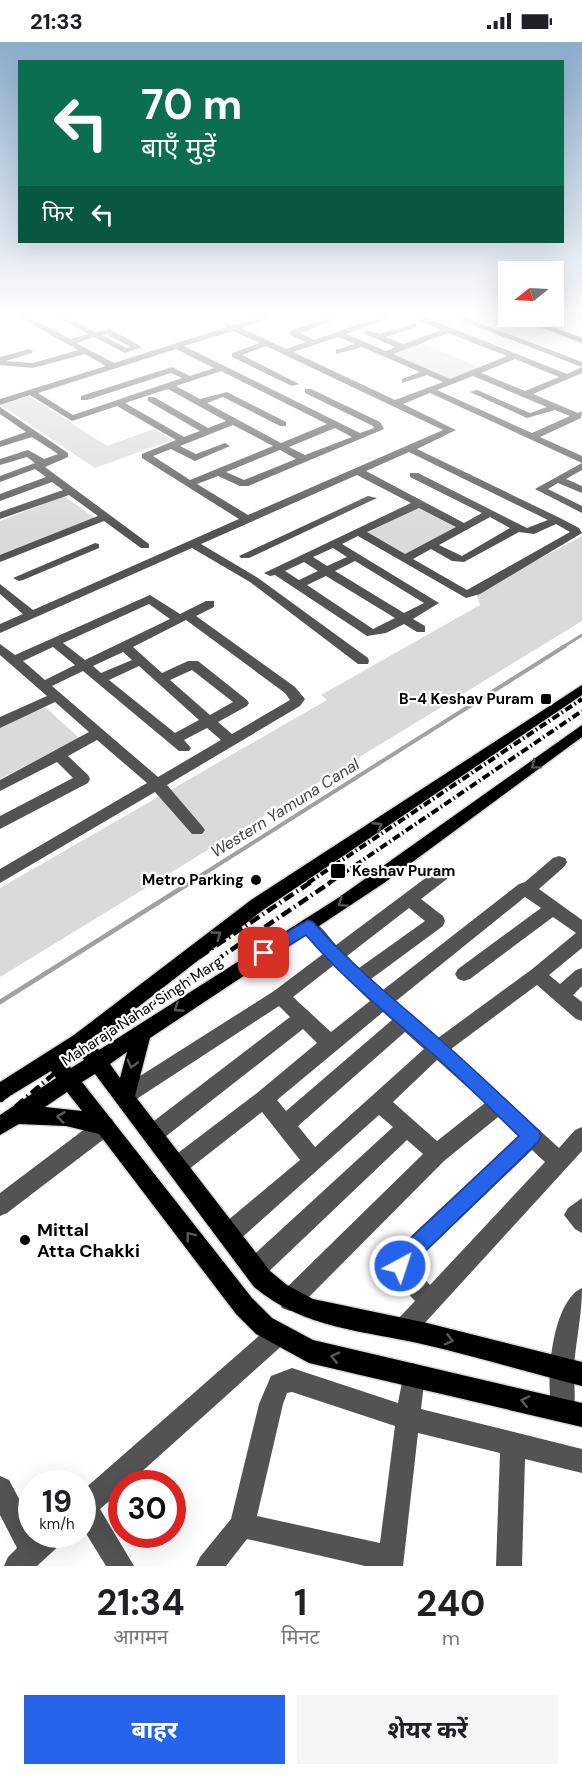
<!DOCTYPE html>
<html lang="hi">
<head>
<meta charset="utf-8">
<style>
	body { margin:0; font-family:"DM Sans","Noto Sans Devanagari",sans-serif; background:#f6f6f6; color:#202124; height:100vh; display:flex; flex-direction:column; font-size:22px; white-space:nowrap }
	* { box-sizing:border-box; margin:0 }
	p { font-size:20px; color:#757577 }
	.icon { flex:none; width:33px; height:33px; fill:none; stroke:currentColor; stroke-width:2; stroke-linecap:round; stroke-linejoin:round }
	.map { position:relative; height:1524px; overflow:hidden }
	.panel { display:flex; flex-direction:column; background:#fff; flex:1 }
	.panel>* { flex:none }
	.top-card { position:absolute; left:18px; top:18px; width:546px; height:183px; border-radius:0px; box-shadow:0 6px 24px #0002; background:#0b6e4f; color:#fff; overflow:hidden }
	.needle { width:39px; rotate:252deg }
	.controls { position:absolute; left:498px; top:219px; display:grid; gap:12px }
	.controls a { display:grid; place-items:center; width:66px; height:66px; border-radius:0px; background:#fff; box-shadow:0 6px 24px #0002; font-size:30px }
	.speed { position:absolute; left:18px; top:1428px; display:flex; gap:12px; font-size:30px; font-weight:700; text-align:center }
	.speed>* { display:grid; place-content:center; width:78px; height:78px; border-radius:50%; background:#fff; box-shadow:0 6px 24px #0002; line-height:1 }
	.speed small { font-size:15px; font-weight:400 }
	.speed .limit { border:9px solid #d22; background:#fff; color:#111 }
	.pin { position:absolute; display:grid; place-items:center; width:51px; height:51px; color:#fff; margin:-26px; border-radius:12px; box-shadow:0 3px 9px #0006 }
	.me { position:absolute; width:66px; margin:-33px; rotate:40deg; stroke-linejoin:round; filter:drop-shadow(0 0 4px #0008) }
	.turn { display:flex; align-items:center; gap:21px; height:126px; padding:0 24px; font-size:27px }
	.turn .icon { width:78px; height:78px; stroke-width:2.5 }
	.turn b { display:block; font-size:42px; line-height:51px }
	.then { display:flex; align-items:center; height:57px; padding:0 24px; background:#0003; gap:12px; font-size:22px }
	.eta { display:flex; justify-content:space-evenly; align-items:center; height:102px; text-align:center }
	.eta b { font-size:36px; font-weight:700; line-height:42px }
	.cta { display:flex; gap:12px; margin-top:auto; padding:12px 24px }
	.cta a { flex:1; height:69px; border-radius:0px; background:#2563eb; color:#fff; font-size:24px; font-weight:700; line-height:69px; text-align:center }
	.cta a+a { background:#f6f6f6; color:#202124 }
	.status { display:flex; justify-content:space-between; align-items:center; height:42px; padding:0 30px; background:#fff; direction:ltr }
	.status svg { height:16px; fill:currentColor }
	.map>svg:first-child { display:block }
	.green { fill:#dadada }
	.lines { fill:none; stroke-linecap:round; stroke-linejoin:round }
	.stream-far2 { stroke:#a1a1a1; stroke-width:3 }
	.stream-far1 { stroke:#a1a1a1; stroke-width:4 }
	.stream { stroke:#a1a1a1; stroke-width:4.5 }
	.major-casing { stroke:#dbdbdb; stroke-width:3 }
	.minor { fill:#535353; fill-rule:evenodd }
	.major { fill:#000; fill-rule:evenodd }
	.rail-far1 { stroke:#000; stroke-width:4; stroke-dasharray:8 3 1.5 3; stroke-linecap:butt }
	.rail { stroke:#000; stroke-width:4.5; stroke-dasharray:11 4 1.5 4; stroke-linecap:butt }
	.oneway { stroke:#595959 }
	.route { fill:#2563eb; stroke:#184099; stroke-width:1.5 }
	.poi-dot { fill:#000; stroke:#fff; stroke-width:2 }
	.labels { text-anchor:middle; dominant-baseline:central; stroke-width:4.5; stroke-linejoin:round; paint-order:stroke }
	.poi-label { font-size:15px; font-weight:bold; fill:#000; stroke:#fff; text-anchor:end }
	.street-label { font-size:15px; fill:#000; stroke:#fff }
	.water-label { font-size:16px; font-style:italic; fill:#424242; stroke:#fff }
	.near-poi-label { font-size:18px; font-weight:bold; fill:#000; stroke:#fff; text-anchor:start }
</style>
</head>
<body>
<div class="status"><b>21:33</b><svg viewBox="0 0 49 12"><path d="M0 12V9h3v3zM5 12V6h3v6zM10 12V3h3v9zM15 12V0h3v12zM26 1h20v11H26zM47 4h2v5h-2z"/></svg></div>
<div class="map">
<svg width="582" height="1524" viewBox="0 0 582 1524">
	<rect width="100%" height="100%" fill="#fff"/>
	<g class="green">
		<path d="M422,301L481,326L450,338L391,311Z"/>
		<path d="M29,354L107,404L154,387L172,398L95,426L1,363Z"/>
		<path d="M64,454L95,476L0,514V479Z"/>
		<path d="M418,464L457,485L403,513L364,490Z"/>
		<path d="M582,494V579L0,935V846L327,658L321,653L480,563L476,551Z"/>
		<path d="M42,662L79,696L0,737V682Z"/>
	</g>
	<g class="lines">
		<path class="stream-far2" d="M563,605L582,593"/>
		<path class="stream-far1" d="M189,841L565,604"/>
		<path class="stream" d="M0,960L191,840"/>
		<defs>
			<g id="major">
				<path d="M512,274H524L582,296V301Z"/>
				<path d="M582,643V653L263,868L93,1000L99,1008L338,856L582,683V695L384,841L150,996L135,1054L270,1229L287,1243L313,1257L427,1281L582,1320V1344C530,1331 478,1315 426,1303C363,1288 306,1288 254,1245L95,1032L82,1040L252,1256L272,1276L313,1298L582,1361V1385L309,1321L256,1292L236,1272L99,1092L66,1084L19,1082L0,1093V1073L56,1036L51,1029L0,1060V1040L74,993L251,858ZM127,1010L120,1036L110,1022ZM79,1011L84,1018L71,1026L66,1019ZM67,1050L82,1069L45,1065Z"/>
			</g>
		</defs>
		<use href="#major" class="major-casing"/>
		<g class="minor">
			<path d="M17,274H27L70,297L88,292L56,274H66L95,290L110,287L142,305L125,311L94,295L76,301L114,321L227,285L225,281L234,283L262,274H275L241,286L286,307L306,300L290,293V289L332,274H344L300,291L314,298L382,274H395L346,292L386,309L395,305L365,292V288L380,292L416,281V285L386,295L403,302L441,288L409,274H421L567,332L582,325L449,274H461L582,320V331L533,352L578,371L582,369L581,376L540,395L582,414V421L430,351L403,362L456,388L417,407L560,476L579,486L582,491L480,552L466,556L358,494L342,502L439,561L413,577L425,584V590H417L404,582L386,591L367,594L275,533L270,534L264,531L411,461L357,433L201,502L258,536L368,616L369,619L368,622H358L250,540L192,506L0,591V582L23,572L0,552V542L33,568L239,477L142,416V412L176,398L117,364L72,379L30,353L0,363V357L106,324L85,312L33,326L0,323V315L29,307L33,309L32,311L6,319L33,321L78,308ZM233,289L260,301L232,311V315L292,344L299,342L242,313L266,304L443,388L248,473L197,442L218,434L240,444H248L384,387L380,380L311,347H305V351L373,384L374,386L360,391L184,304ZM448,291L507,314L450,337L393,312ZM106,292L131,305L126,306L102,293ZM338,295L355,302L336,308V312L362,305L420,330L402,337V341L427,333L443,340L395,358L293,310ZM176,307L214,326L190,334L172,325L81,354V358H87L171,331L182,336L73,373L38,351ZM515,317L559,335L525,349L481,331ZM221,329L327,382L281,401L207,361L223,355L280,384H286V380L227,350L200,357L176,344ZM473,334L547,365L530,371L477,348L470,350L527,376L555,368L570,374L532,391L437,348ZM168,347L226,379L208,386L154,355H148V359L200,389L184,395L125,361ZM233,383L273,404L190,438L153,414L171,407L195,419L230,404L225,401L196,412L180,404ZM335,386L352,395L305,413L289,405ZM280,408L296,417L244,438L226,430ZM409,410L548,478L527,486L418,431H410V435L482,471L464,481L366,429ZM419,466L456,485L405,512L367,490ZM490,475L510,486L462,514L439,503ZM556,482L570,490L467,548L413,517L431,507L452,519L464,520L519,490L534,492ZM333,506L347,515L327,524L313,515ZM355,519L424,561L404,571L335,529ZM304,520L318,529L299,538L285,529ZM326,534L395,576L373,587L307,543Z"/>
			<path d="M542,274H554L537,283L530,281Z"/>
			<path d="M0,365L68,411V415L45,425L149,502V506H141L104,479L0,520V513L98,474L69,453L0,477V470L63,448L52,440L0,459V452L46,435L35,427L0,440V434L35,421L27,415L0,423V417L28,408L44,417L58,412L32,395L0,405V399L26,390L0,372Z"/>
			<path d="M582,421V428L566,437L582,444V451L558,441L548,447L582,464V471L535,447Z"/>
			<path d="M368,454L377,456L249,516H241L239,514Z"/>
			<path d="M95,501L99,502V506L23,538L19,539L13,536Z"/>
			<path d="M150,553L180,572L206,559H214V565L196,574L295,645L305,657L300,664L167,743L202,784L205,788L202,792H192L155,750L0,841V827L147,741L97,698L68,714L88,733L90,737L88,741L0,787V774L73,736L57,720L0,749V738L89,690L55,660L0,686V675L47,654L0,613V602L15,613ZM149,562L170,577L85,618L63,601ZM186,578L285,651L290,658L232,692L218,680L247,664L249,661L247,658L198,619H188L162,631L133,605ZM53,605L75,623L45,638L23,619ZM123,610L132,618L101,631L93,624ZM139,624L199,678L175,691L109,638ZM192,628L233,660L210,673L170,638ZM83,629L179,709H189L191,706L184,698L207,686L221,698L158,735L52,644Z"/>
			<path d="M559,814L565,816L567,820L565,824L539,847L582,878V906L549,933L560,942L576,928L582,926V944L573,953L582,960V979L576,977L537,943L451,1007L559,1106L575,1088L582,1085V1109L412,1295L404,1298L396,1295L393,1287L396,1279L415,1259L395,1237L389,1220L392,1212L518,1094L498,1075L444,1119L298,1266L290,1269L282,1266L279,1258L282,1250L423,1112L407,1098L263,1235L255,1238L247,1235L244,1227L247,1219L393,1085L379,1073L237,1200L229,1203L221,1200L218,1192L221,1184L300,1118L262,1070L184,1131L177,1134L170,1131L167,1124L170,1117L257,1051L317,1001L303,987L160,1099L153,1101L146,1099L143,1092L146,1085L290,975L279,964L132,1060L125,1063L118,1060L115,1054L118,1048L274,949L323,912L300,884L302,879C316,874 327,893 336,903L435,829H447L449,833L447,837L421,857L443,874L445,879L443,884L371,937L383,948L519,842L525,840L553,816ZM525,855L541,866L458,927L455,932L458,937L464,939L470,937L553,875L576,891L531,928L438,996L396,959ZM409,866L425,879L359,926L347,914ZM334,923L370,959L331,990L293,955ZM383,970L392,978L286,1069L277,1058ZM405,990L424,1007L315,1105L298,1084ZM437,1018L485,1061L437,1099L393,1060ZM532,1108L545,1120L430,1243L412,1223Z"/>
			<path d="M105,1075L112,1077L115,1084L112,1091L7,1171L0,1174V1151L98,1077Z"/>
			<path d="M582,1156V1191L575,1187L564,1173L568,1166Z"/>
			<path d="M582,1246C582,1273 576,1298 574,1325C573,1342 578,1360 571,1376L563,1380L555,1376C543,1348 551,1259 582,1246Z"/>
			<path d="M277,1282L285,1285L288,1293L285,1301L128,1442H122V1448L100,1467L134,1524H106L82,1485V1449L269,1285Z"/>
			<path d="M413,1321L421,1325L425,1333L421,1367L582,1407V1431L525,1417L522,1524H496L500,1411L418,1391L403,1524H365L247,1497L226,1524H196L200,1515L231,1477L259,1362L271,1334L292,1326L398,1361L405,1325ZM292,1350L395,1384L380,1501L257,1474L283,1362L287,1351Z"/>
			<path d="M0,1434L9,1438L32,1481V1492H66L62,1501L37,1524H4L8,1515L17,1506L0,1473Z"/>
		</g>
		<use href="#major" class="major"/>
		<g class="rail-far1">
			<path d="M308,841L582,657"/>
			<path d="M329,841L582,669"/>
		</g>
		<g class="rail">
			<path d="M0,1059L62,1007L311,840"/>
			<path d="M0,1078L71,1017L331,840"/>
		</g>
	</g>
	<defs><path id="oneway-chevron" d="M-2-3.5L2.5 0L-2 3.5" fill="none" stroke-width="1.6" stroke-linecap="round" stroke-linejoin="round" transform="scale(1.5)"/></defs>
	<g class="oneway">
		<use href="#oneway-chevron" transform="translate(535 723) rotate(143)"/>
		<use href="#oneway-chevron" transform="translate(378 784) rotate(-33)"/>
		<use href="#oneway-chevron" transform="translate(342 861) rotate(146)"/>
		<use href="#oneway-chevron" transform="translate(217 893) rotate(-36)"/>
		<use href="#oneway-chevron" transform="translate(178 966) rotate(147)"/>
		<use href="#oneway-chevron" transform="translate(132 1022) rotate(105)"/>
		<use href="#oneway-chevron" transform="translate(61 1075) rotate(-173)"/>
		<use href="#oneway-chevron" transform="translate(190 1194) rotate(-128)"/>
		<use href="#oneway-chevron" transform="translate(449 1298) rotate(14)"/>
		<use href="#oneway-chevron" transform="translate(335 1315) rotate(-167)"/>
		<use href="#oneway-chevron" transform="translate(525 1359) rotate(-167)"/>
	</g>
	<linearGradient id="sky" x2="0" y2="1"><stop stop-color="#8baccc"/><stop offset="0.56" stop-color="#fff"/><stop offset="1" stop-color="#fff" stop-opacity="0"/></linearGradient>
	<rect width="582" height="488" fill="url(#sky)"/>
	<path class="route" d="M308,878L313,880C353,925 399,961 444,1001C476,1029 507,1059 538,1088L541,1094L538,1100L410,1224L407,1231L400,1234L393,1231L390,1220L393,1213L519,1094C490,1066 462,1038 433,1012C389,973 344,938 306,893L270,915H259L256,911L259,906Z"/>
	<g class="poi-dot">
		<rect x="540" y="651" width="12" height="12" rx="3"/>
		<rect x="330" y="821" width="16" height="16" rx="3"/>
		<circle cx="256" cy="838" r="6"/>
		<circle cx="25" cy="1198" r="6"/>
	</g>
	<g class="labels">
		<g class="poi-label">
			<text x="534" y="657">B-4 Keshav Puram</text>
			<text x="352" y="829" text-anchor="start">Keshav Puram</text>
			<text x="244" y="838">Metro Parking</text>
		</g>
		<g class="street-label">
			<text transform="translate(142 969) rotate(-33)">Maharaja Nahar Singh Marg</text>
		</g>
		<g class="water-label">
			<text transform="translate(285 766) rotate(-32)">Western Yamuna Canal</text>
		</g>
		<g class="near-poi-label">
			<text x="37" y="1188">Mittal<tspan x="37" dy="21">Atta Chakki</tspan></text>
		</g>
	</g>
</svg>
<div class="controls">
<a><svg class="needle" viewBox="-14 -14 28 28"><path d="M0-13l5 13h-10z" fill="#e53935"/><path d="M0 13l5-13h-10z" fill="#757577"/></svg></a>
</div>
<div class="speed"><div>19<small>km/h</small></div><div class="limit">30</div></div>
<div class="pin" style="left:264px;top:911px;background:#d93025"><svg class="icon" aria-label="arrive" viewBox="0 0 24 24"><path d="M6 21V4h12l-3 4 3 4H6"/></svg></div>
<svg class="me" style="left:400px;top:1224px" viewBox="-20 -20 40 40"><circle r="17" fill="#2563eb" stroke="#fff" stroke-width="3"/><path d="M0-11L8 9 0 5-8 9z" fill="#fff"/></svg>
<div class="top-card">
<div class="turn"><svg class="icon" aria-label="left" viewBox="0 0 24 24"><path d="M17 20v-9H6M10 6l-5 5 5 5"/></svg><div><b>70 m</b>बाएँ मुड़ें</div></div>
<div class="then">फिर<svg class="icon" aria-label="left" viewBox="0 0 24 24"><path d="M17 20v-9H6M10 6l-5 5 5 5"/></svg></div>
</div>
</div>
<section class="panel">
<div class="eta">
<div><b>21:34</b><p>आगमन</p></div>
<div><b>1</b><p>मिनट</p></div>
<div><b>240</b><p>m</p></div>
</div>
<div class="cta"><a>बाहर</a><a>शेयर करें</a></div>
</section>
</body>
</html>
